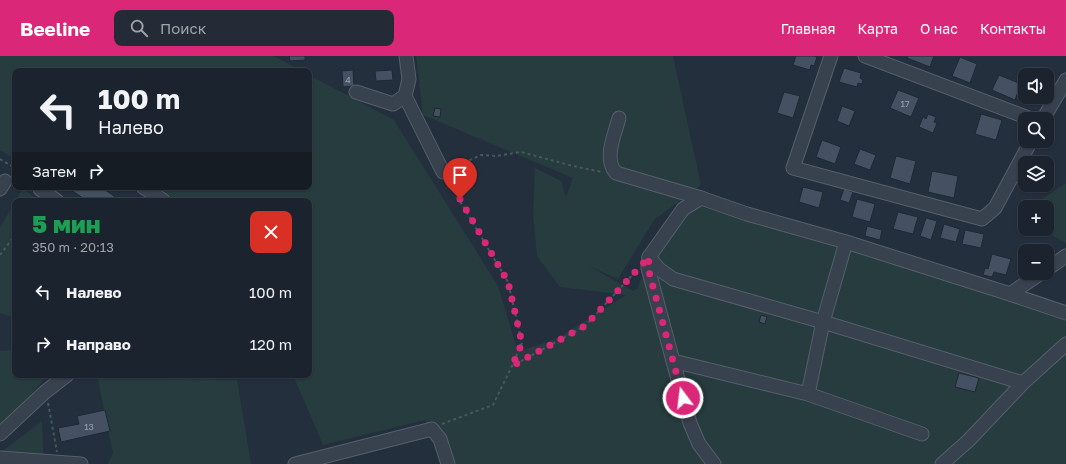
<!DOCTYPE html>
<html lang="ru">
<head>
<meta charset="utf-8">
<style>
	body { margin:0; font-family:"Golos Text",sans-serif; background:#242b36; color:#f1f3f6; height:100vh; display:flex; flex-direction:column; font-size:15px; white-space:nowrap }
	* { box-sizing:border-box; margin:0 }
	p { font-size:13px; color:#a0a4aa }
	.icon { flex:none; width:22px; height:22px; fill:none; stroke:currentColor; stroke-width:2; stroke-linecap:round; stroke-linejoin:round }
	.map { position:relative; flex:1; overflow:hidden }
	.panel { position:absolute; left:12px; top:142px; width:300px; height:180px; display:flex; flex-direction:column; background:#1b232e; border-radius:8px; box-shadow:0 1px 3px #0004,0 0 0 1px #39404a }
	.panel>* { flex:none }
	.top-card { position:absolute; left:12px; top:12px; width:300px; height:122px; border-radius:8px; box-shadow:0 1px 3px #0004,0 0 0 1px #39404a; background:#1b232e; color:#f1f3f6; overflow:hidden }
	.tools { position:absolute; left:1018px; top:12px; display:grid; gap:8px }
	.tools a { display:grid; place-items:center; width:36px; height:36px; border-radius:8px; background:#1b232e; box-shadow:0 1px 3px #0004,0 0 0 1px #39404a; font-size:20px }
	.pin { position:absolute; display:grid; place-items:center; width:34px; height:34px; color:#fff; margin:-41px -17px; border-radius:50% 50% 50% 0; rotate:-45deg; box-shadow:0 0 4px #0007 }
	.pin .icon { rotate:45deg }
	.me { position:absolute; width:44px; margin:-22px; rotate:345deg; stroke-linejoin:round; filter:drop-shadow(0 0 3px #0008) }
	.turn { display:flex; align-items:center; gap:14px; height:84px; padding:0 20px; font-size:18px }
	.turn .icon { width:52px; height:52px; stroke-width:2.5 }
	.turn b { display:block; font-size:28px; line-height:34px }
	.then { display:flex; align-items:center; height:38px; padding:0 20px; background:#0003; gap:8px; font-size:15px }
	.round { display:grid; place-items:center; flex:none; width:42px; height:42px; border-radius:8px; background:#242b36 }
	.head { display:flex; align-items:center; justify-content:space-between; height:68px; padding:0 20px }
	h1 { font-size:24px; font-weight:800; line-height:30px; color:#1e9e55 }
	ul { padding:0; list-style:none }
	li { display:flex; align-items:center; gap:12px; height:52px; padding:0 20px }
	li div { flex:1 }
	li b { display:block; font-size:15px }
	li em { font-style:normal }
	header { display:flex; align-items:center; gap:24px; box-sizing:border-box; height:56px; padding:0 20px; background:#db2777; color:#fff }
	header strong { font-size:19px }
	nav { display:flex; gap:22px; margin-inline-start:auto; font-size:14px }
	.search { width:280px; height:36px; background:#242b36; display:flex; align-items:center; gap:10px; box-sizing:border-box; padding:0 14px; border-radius:8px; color:#a0a4aa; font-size:15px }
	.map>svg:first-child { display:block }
	.green { fill:#263c3f }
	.building { fill:#455162; stroke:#1f2835 }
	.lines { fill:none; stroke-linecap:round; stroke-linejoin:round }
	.minor-casing { stroke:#565f6c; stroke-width:15 }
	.path { stroke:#44595c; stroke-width:2; stroke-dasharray:3 3; stroke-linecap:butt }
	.minor { stroke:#38414e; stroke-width:13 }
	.route { stroke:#db2777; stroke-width:7; stroke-dasharray:0 12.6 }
	.labels { text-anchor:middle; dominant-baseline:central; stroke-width:3.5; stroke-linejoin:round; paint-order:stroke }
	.number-label { font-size:9px; fill:#98a1af }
</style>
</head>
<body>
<header>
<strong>Beeline</strong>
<div class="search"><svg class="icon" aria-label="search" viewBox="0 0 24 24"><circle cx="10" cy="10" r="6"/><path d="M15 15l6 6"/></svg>Поиск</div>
<nav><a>Главная</a><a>Карта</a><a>О нас</a><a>Контакты</a></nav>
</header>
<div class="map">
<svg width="1066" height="408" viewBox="0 0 1066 408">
	<rect width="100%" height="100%" fill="#242f3e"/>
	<g class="green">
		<path d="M0,0H274L302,15H15V103L0,94Z"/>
		<path d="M416,0H673L701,129L654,164L618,223L589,210L633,235L638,232L647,205L692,148L866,199L1066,261V408H442L425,364L323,389L293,319H309V145H178L158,131H309V19L394,64L498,230L518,296L558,282L626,239L560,231L537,200L533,158L535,112L561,125L566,141L573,122L423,59Z"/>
		<path d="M1066,127V187L1040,173H1047V151H1030Z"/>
		<path d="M23,132L38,145H15Z"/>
		<path d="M15,146V262L0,257V171Z"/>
		<path d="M13,294L15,296V319H47L5,370L0,373V295Z"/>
		<path d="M97,319H166L167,323L237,324L251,408H108L113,397Z"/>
		<path d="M42,365L44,408L0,397Z"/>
	</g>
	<g class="building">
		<path d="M289,0H305V4L290,5Z"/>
		<path d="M796,0H814L817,1L814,10L811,9L810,14L793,9Z"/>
		<path d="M908,0H934L930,11L907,2Z"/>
		<path d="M960,1L977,8L970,27L952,20Z"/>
		<path d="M844,12L861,17L860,22L863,24L862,28L858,27L857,31L839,26Z"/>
		<path d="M353,14L354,30L343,31L342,15Z"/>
		<path d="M392,14L393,24L376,25L375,15Z"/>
		<path d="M999,19L1021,28L1015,44L992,34Z"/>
		<path d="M898,34L919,42L911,61L890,52Z"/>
		<path d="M784,36L800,40L793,62L777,57Z"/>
		<path d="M842,50L855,55L849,70L837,65Z"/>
		<path d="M435,52L441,53L440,61L433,60Z"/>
		<path d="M928,58L936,61L934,66L937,67L933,77L919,71L923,61L926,63Z"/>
		<path d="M981,58L1002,64L996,84L975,78Z"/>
		<path d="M822,84L841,91L835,108L816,101Z"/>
		<path d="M860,93L876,99L870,114L854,108Z"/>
		<path d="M896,100L916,105L910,128L890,122Z"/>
		<path d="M932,115L958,120L954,142L928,136Z"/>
		<path d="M67,131H101L121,145H87Z"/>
		<path d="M803,131L823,136L819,152L799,146Z"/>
		<path d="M844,133L853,136L849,147L840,144Z"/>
		<path d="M857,143L875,148L870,166L852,161Z"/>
		<path d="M898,156L918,161L913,178L893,173Z"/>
		<path d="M926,162L937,165L931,184L920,180Z"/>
		<path d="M944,168L960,173L956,186L940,182Z"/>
		<path d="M867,170L882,174L880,184L865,180Z"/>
		<path d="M965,174L984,178L981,192L962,188Z"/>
		<path d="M992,198L1011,203L1006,219L994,216L992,221L983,219L985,212L988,213Z"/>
		<path d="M761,259L767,261L765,268L759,266Z"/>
		<path d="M959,317L979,322L975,336L955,331Z"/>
		<path d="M105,354L110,375L61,386L58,372L79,368L77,360Z"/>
	</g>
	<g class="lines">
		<defs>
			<g id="minor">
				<path d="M831,0L793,112L982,163L995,152L1031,85"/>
				<path d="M865,0L1031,63"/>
				<path d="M356,36L393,48L405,40"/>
				<path d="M405,40L443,116"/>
				<path d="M405,40L409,23L406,0"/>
				<path d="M619,62C615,78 603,103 616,117L701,142"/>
				<path d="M1043,63L1066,24"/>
				<path d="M143,131L164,145"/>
				<path d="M0,133L5,125"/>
				<path d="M40,133L57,145"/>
				<path d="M649,201L659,213L673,223L823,266L808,338"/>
				<path d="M1047,213L1066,200"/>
				<path d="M1010,238L1041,217"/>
				<path d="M673,305L648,212L649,201L683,153L701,142L747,158L846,186"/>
				<path d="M1023,327L823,266L846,186L1010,238L1066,257"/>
				<path d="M0,378L45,336L67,319"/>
				<path d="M0,402L81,408"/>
				<path d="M295,408L432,373L440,383L448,408"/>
				<path d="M714,408L699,388L690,367L673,305L808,338L922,378"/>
				<path d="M942,408L969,384L1023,327L1066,288"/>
			</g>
		</defs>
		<use href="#minor" class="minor-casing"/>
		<g class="path">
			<path d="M0,103L15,112"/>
			<path d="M453,112L481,99L496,100L521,96L573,110L602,116"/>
			<path d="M448,125L508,226L522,287L512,310"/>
			<path d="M0,199L15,179"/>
			<path d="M48,347L57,396"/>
			<path d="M442,368L493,349L512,310L585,270L637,214"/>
		</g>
		<use href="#minor" class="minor"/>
	</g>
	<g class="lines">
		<path class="route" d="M460,143L508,226L522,287L512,310L585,270L649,201L648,212L683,342"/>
	</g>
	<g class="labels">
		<g class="number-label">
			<text x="348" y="23">4</text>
			<text x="905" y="47">17</text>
			<text x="89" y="370">13</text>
		</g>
	</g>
</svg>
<div class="tools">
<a><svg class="icon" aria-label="sound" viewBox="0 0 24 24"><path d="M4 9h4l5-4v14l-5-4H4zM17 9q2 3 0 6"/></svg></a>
<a><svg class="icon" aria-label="search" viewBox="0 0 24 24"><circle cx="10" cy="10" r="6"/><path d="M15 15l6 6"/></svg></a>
<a><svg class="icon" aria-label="layers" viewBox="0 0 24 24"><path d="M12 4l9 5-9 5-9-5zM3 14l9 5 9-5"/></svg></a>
<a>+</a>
<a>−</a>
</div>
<div class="pin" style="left:460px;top:143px;background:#d93025"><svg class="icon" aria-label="arrive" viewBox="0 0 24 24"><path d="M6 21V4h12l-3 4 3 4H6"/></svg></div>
<svg class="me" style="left:683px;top:342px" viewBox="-20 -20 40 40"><circle r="17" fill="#db2777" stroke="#fff" stroke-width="3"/><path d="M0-11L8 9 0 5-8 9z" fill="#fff"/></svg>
<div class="top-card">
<div class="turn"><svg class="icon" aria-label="left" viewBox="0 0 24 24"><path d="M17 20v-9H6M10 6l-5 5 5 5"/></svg><div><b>100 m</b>Налево</div></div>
<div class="then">Затем<svg class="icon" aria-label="right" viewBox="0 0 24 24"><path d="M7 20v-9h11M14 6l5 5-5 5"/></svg></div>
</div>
<section class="panel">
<div class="head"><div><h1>5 мин</h1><p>350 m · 20:13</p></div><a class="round" style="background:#d93025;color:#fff"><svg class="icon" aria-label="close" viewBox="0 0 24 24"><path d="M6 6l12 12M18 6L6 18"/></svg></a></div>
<ul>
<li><svg class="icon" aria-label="left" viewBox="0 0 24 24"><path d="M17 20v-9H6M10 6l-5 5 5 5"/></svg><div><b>Налево</b></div><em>100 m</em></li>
<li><svg class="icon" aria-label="right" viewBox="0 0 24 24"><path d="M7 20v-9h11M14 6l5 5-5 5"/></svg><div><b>Направо</b></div><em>120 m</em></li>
</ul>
</section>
</div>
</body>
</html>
